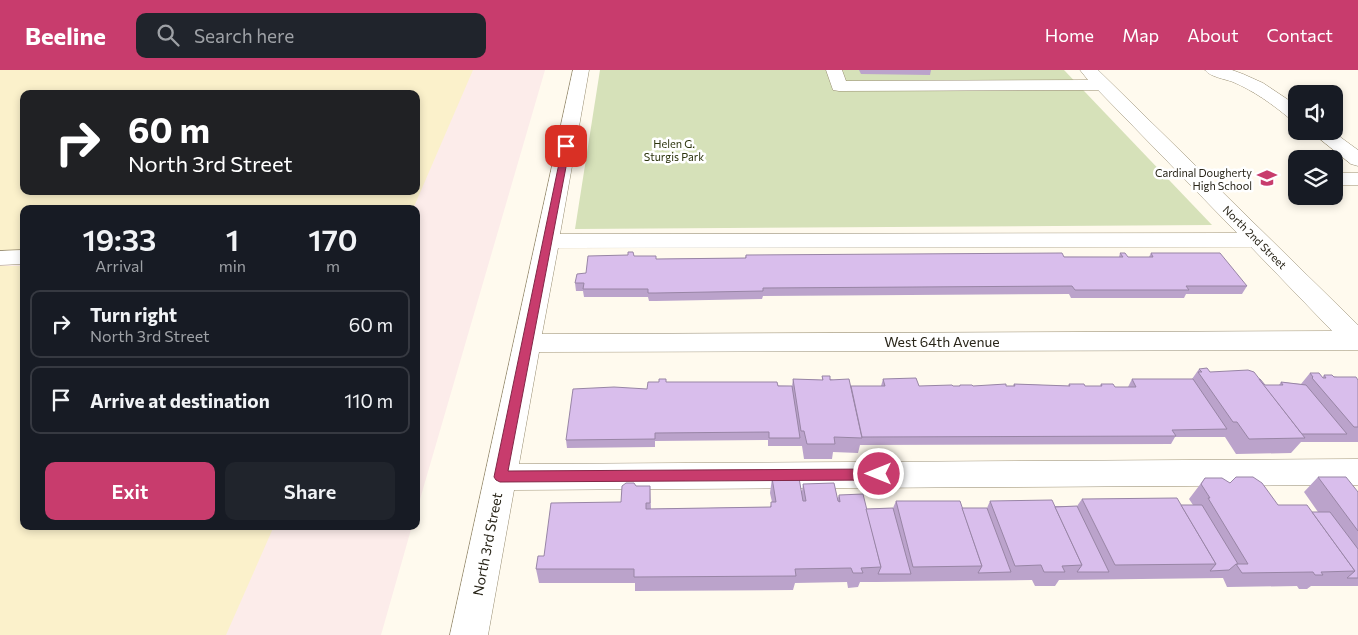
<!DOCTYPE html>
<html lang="en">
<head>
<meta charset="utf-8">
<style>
	body { margin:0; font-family:Commissioner,sans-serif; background:#20242c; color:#f1f3f6; height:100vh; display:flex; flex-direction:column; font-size:19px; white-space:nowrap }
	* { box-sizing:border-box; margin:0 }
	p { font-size:16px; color:#9ea1a6 }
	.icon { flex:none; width:28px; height:28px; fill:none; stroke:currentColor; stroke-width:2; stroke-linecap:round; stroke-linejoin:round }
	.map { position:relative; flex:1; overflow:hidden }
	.details { position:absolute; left:20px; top:135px; width:400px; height:325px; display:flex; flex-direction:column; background:#171b24; border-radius:10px; box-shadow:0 2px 8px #0003 }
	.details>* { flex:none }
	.banner { position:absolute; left:20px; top:20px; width:400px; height:105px; border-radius:10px; box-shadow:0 2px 8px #0003; background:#202124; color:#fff; overflow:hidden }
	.fabs { position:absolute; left:1288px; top:15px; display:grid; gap:10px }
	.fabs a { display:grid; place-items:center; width:55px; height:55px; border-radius:10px; background:#171b24; box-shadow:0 2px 8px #0003; font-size:25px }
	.pin { position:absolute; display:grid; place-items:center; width:42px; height:42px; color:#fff; margin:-21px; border-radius:10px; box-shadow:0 2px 8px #0006 }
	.me { position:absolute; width:55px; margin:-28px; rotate:270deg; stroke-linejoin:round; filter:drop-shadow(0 0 4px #0008) }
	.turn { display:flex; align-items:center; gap:18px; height:105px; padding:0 25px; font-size:22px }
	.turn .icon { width:65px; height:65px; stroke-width:2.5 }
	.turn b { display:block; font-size:35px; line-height:42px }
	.eta { display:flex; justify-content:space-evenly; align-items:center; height:85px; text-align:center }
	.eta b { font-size:30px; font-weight:600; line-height:35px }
	.cta { display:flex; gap:10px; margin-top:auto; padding:10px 25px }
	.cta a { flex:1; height:58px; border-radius:10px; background:#c83c6d; color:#fff; font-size:20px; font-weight:600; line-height:58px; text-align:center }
	.cta a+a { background:#20242c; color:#f1f3f6 }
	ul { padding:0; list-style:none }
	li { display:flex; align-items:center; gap:15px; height:68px; margin:0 10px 8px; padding:0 15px; border:2px solid #363941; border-radius:10px }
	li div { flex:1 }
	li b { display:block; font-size:19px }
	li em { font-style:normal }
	header { display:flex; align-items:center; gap:30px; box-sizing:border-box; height:70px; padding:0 25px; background:#c83c6d; color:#fff }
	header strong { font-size:24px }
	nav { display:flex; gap:28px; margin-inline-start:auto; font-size:18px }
	.search { width:350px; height:45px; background:#20242c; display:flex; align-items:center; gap:12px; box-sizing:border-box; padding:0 18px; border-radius:10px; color:#9ea1a6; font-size:19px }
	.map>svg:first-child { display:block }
	.industrial { fill:#fcecea; fill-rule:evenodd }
	.green { fill:#d6e1b9 }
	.sand { fill:#fbf1cb; fill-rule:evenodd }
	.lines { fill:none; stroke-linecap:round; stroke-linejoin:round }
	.minor-casing { stroke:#978c70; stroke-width:1 }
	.minor { fill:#fff; fill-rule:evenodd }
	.wall { fill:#bba3cb }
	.building { fill:#d9beec; stroke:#9885a5 }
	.route { fill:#c83c6d; stroke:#822747 }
	.labels { text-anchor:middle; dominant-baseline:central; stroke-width:5; stroke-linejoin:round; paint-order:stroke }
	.far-park-label { font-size:11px; fill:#2b330c; stroke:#fff }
	.far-poi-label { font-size:11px; fill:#292519; stroke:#fff; text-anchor:end }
	.far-street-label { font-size:11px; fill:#292519; stroke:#fff }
	.street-label { font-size:14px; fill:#292519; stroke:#fff }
</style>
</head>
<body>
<header>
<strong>Beeline</strong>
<div class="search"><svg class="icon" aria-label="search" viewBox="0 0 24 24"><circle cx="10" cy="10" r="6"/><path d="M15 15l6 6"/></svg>Search here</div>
<nav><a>Home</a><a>Map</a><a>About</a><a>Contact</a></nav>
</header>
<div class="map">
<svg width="1358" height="565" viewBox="0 0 1358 565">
	<rect width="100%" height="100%" fill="#fffaee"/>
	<path class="industrial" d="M0,0H545L416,443V139H24V456H412L381,565H0ZM24,24H416V121H24Z"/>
	<path class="green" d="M600,0H1064L1212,155L575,159Z"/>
	<g class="sand">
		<path d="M0,0H473L413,139H24V181H0ZM24,24H416V121H24Z"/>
		<path d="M0,196H24V456H274L226,565H0Z"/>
	</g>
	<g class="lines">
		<defs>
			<g id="minor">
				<path d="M573,0H589L560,164L1237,163L1098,20L839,21L833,20L826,0H842L846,11L1088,10L1080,0H1098L1358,255V280L539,282L519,394L1358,389V415L514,420L488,565H450ZM1251,177L1332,261L542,264L558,178Z"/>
				<path d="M1205,0H1232L1243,4L1263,13L1296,35V49L1289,48C1272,34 1254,21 1233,12C1225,9 1210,7 1205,0Z"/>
				<path d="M1310,61H1332L1358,80V96L1351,94Z"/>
				<rect x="1334" y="103" width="24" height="12"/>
				<path d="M24,180V194L0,195V181Z"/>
			</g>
		</defs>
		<use href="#minor" class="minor-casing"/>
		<use href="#minor" class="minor"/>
	</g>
	<g class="wall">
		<path d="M859,0H931L930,5L861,4Z"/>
		<path d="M1120,183L1128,187H1149L1151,183L1247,216L1242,224H1186L1184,228H1071L1069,224L763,226L762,229L656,231H649L648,227H584L583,221H576L575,213L586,203L634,186L656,189L745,188L746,185L1119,187Z"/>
		<path d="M1199,299L1210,302L1259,309L1265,315H1279L1281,312L1301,314L1310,303L1322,308L1324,305L1358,310V372H1301L1291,383L1236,384L1225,367H1175L1171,374L860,375L858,383L833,382L832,389H804L802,376H768V370L655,371V377L567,378L566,370L647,319L666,312L792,316L793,309L822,310V306L851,316H881L883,309L919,316H959L960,315L973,316H1013L1014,314L1068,316L1069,314L1085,316H1100L1101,314L1115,317H1128L1132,309H1192Z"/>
		<path d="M1318,407L1358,422V516H1311L1307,519H1299L1297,516L1227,517L1223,508L1059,510L1055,516H1035L1032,510L876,512H860L858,517L848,518L847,512L795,513L793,520L635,521V513H539L536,499L544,486L621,432L636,416H650L651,439L770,437L772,432L770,423L772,408L802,421L803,414L837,430L839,425L866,439L893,438L896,431L962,438H987L990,431L1055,436H1077L1082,429L1181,435H1193L1189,429L1205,408L1230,413L1278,435L1312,442H1318L1304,422Z"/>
	</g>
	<g class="building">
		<path d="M628,182H633L634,186H656V189L746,188V185L1062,183L1064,187H1123L1120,183H1125L1128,187H1153L1151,183H1220L1247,216H1186L1189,220H1075L1072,216L763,218V221L656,223H648V219H583L584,213H575L577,204L586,203L588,186L628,185Z"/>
		<path d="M1207,298L1210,302L1248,300L1254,302L1305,368L1249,369L1237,352H1233L1198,302H1202L1199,299Z"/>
		<path d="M1310,303H1319L1323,308H1326L1324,305H1332L1334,307H1356L1358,310V357H1354L1312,308L1313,307Z"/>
		<path d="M822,306H830V310L849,309L862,368L834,367L835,374H807L804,361H801L793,309L823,310Z"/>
		<path d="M916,308L919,316L952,315L953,316H960V315H972L973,316L1006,314V316H1015L1014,314L1070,316L1069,314H1084L1085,316H1102L1101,314H1113L1115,317H1136L1132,309H1193L1227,359L1172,360L1176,366L862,367L851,316H885L883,309Z"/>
		<path d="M659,309H666V312H777L778,316H792L800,368H769V362L655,363V369L566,370L573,319L614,317L647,319L648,312H659Z"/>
		<path d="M1259,309H1260L1265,315H1283L1281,312L1306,315L1347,364H1302Z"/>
		<path d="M1236,407H1253L1262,413L1278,435H1307L1355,501L1321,502L1323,505H1315L1313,502L1242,503L1236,494H1248L1208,428H1210L1201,414L1205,408H1222L1230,413Z"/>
		<path d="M1318,407H1346L1358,422V461Z"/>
		<path d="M772,408H799L803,431H806L803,414L834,413L838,431L840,432L839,425L863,424L881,497L861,498L863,503H853L851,498L795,499L796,506L634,507V499H536L538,486H544L551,433L621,432L622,416L626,413H634L636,416H650V433H646V439L771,437V432H776Z"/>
		<path d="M1177,428L1216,494L1115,495L1082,429Z"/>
		<path d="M1052,430L1082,495L1062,496L1065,502H1044L1041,495L1015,496L990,431Z"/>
		<path d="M896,431H960L982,496L913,497Z"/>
		<path d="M1181,435H1202L1238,494H1236L1229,500L1210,501L1216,494Z"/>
		<path d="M1077,436L1109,502H1077L1082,495L1055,437Z"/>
		<path d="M893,438L911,504H878L881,497L866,439Z"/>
		<path d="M962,438H987L1011,502L978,503L982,496Z"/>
		<path d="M1312,442H1330L1358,479V508H1347L1355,501Z"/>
	</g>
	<path class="route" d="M563,74L570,76L508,401L879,399L884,401L886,404L884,408L879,410L500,412L496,410L494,407Z"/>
	<defs>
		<symbol id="school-bare" viewBox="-9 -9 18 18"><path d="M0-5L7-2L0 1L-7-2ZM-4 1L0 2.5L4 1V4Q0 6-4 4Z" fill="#c83c6d" stroke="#fff" stroke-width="2.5" paint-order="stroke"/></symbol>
	</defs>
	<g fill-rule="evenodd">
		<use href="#school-bare" x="1253" y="94" width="28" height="28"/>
	</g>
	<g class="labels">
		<g class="far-park-label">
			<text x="674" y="73">Helen G.<tspan x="674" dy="13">Sturgis Park</tspan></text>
		</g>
		<g class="far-poi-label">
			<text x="1252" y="102">Cardinal Dougherty<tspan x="1252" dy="13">High School</tspan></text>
		</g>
		<g class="far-street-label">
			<text transform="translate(1255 167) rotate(45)">North 2nd Street</text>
		</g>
		<g class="street-label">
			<text x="942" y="271">West 64th Avenue</text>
			<text transform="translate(487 474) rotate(-79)">North 3rd Street</text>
		</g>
	</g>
</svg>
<div class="fabs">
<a><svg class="icon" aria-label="sound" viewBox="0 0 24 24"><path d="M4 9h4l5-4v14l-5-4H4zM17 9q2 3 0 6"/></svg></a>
<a><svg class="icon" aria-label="layers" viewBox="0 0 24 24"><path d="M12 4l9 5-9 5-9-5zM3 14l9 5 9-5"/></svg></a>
</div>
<div class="pin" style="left:566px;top:76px;background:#d93025"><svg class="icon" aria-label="arrive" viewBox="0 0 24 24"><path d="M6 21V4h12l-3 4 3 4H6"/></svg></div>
<svg class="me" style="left:879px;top:404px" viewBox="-20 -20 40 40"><circle r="17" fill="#c83c6d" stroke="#fff" stroke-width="3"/><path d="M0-11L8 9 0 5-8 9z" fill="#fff"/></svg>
<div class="banner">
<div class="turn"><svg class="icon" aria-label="right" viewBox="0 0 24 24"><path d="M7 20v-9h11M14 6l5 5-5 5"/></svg><div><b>60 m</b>North 3rd Street</div></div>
</div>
<section class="details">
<div class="eta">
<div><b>19:33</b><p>Arrival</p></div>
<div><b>1</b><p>min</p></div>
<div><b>170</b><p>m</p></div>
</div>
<ul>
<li><svg class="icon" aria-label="right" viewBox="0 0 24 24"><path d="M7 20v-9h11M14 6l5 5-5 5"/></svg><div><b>Turn right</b><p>North 3rd Street</p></div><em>60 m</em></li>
<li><svg class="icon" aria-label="arrive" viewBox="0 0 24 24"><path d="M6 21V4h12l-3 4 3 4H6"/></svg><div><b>Arrive at destination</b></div><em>110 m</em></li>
</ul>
<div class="cta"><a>Exit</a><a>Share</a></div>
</section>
</div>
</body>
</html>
